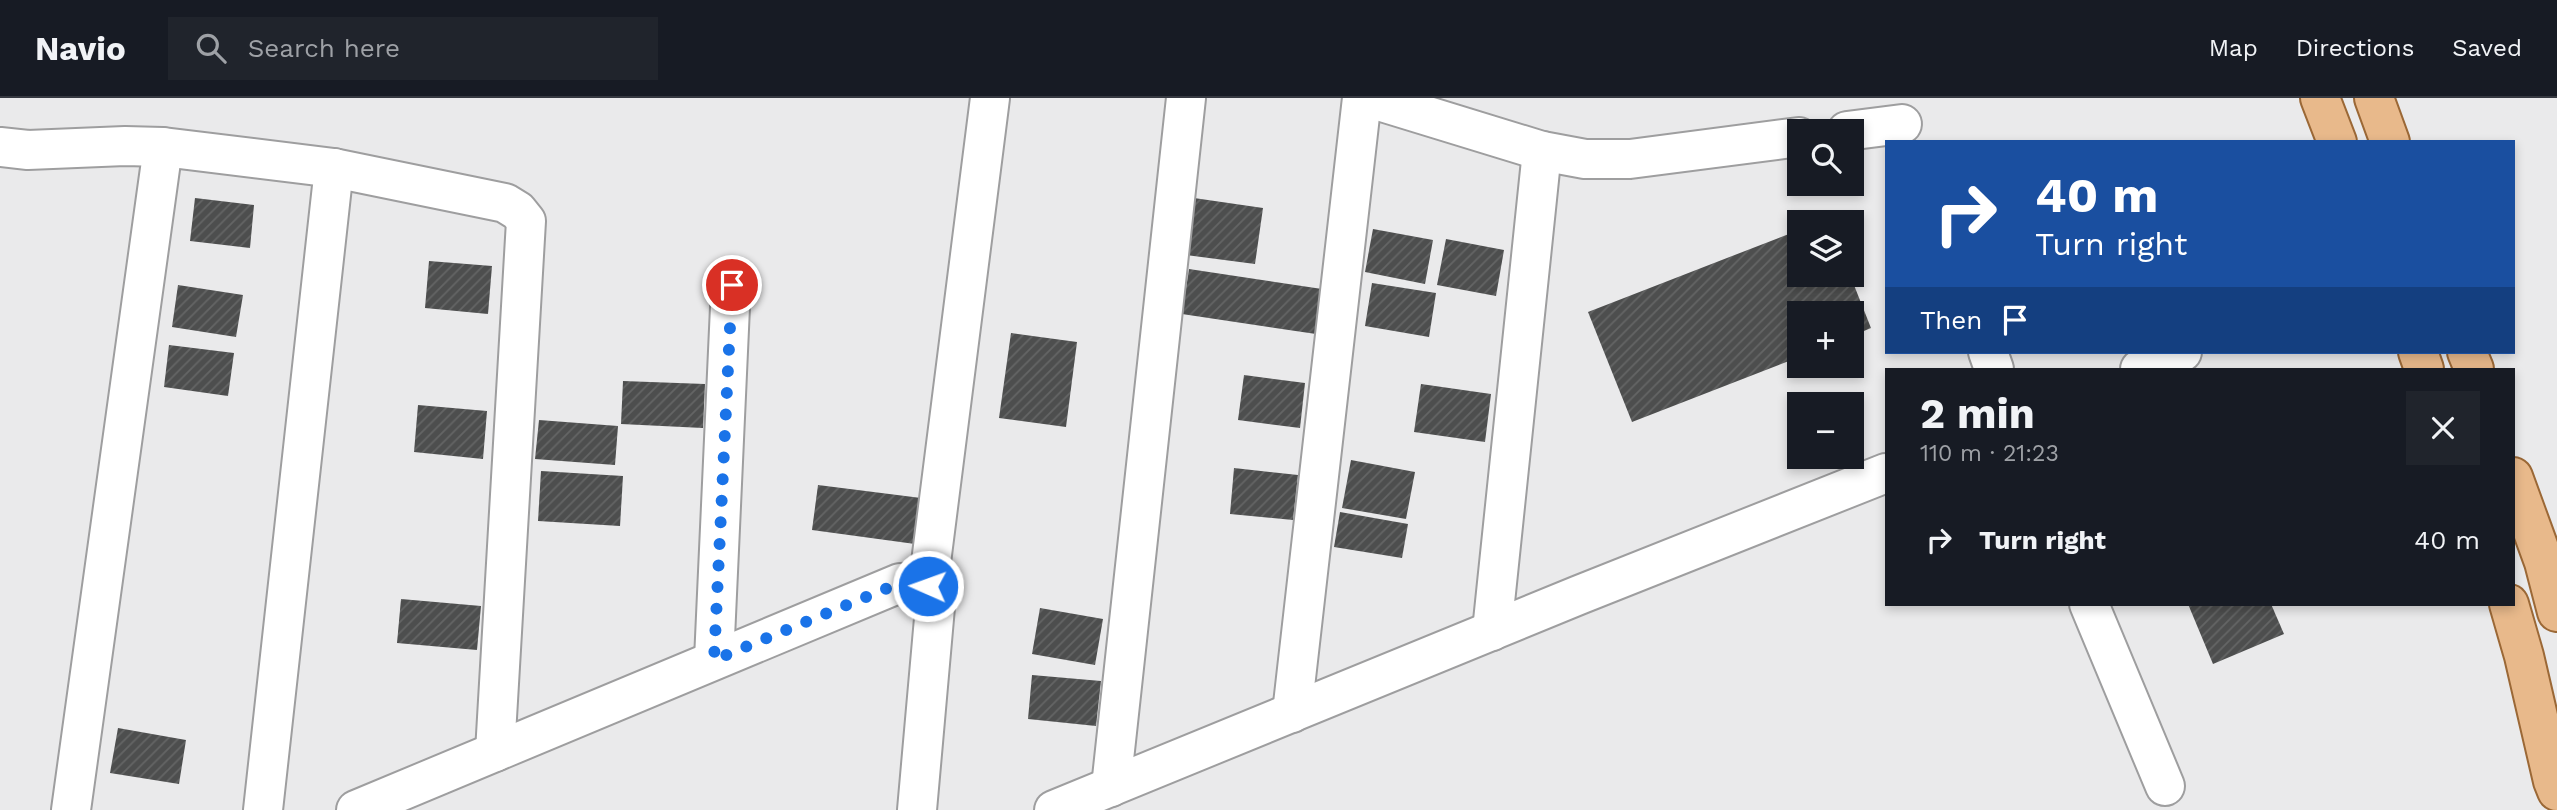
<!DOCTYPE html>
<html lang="en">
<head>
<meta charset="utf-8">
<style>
	body { margin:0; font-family:"Work Sans",sans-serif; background:#20242c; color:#f1f3f6; height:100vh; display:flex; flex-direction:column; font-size:26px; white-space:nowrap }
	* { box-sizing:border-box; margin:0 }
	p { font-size:23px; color:#9ea1a6 }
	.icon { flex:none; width:38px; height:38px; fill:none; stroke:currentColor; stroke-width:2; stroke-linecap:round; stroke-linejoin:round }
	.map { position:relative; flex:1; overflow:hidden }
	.panel { position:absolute; left:1885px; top:270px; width:630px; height:238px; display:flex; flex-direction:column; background:#171b24; border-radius:0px; box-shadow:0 4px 10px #0003 }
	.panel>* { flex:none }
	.guide { position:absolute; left:1885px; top:42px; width:630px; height:214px; border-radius:0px; box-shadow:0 4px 10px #0003; background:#1a4fa0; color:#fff; overflow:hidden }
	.fabs { position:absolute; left:1787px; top:21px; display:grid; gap:14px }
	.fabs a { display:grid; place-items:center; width:77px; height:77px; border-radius:0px; background:#171b24; box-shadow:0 4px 10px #0003; font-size:35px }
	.pin { position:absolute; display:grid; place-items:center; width:60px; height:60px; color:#fff; margin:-30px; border:4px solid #fff; border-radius:50%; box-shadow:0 2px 7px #0007 }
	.me { position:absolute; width:77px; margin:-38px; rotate:272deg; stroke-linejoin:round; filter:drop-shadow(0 0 5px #0008) }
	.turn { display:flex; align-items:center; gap:24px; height:147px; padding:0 35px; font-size:32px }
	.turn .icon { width:91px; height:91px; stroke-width:2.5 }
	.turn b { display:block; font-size:49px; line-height:60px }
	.then { display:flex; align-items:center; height:66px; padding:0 35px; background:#0003; gap:14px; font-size:26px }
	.round { display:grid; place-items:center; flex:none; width:74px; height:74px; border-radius:0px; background:#20242c }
	.headline { display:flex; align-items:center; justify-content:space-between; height:119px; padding:0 35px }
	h1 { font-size:42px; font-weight:700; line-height:52px }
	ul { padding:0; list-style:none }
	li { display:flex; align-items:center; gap:21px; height:105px; padding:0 35px }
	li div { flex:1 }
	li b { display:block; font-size:26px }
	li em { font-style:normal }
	header { display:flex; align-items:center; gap:42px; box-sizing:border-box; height:98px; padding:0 35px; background:#171b24; border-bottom:2px solid #363941 }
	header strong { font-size:33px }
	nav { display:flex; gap:38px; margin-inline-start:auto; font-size:24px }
	.search { width:490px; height:63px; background:#20242c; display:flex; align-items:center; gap:18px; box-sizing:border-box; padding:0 24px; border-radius:0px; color:#9ea1a6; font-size:26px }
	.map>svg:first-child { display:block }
	.building { fill:url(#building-hatch) }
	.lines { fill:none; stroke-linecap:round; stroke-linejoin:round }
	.minor-casing { stroke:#9e9e9f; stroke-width:42 }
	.primary-casing { stroke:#9b6836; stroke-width:42 }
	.minor { stroke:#fff; stroke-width:38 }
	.primary { stroke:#e8b98b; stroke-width:38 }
	.route { stroke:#1a73e8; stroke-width:12; stroke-dasharray:0 21.6 }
</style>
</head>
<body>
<header>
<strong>Navio</strong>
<div class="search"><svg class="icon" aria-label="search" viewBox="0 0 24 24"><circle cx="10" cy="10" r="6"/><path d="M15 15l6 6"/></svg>Search here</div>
<nav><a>Map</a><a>Directions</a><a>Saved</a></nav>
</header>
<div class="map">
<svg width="2557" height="712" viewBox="0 0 2557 712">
	<defs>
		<pattern id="building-hatch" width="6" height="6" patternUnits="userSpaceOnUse" patternTransform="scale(1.75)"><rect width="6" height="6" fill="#4d4e4e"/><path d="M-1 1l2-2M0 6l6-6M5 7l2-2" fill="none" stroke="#646565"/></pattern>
	</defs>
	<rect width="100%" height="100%" fill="#eaeaeb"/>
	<g class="building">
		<path d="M195,100L254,107L250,150L190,143Z"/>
		<path d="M1194,100L1263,110L1255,166L1186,157Z"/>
		<path d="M1373,131L1433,142L1425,186L1365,174Z"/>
		<path d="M1799,132V177H1850L1871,230L1852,238V215H1799V259L1632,324L1588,214Z"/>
		<path d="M1446,141L1504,152L1496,198L1437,187Z"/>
		<path d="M429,163L492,168L488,216L425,210Z"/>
		<path d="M1189,171L1322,191L1316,236L1182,216Z"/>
		<path d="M1372,185L1436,195L1429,239L1365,228Z"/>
		<path d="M178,187L243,197L236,239L172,229Z"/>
		<path d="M1011,235L1077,244L1066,329L999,320Z"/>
		<path d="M169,247L234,255L228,298L164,289Z"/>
		<path d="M1244,277L1305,285L1300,330L1238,322Z"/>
		<path d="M623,283L705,286L703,330L621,326Z"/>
		<path d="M1421,286L1491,296L1485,344L1414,334Z"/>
		<path d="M418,307L487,313L483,361L414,354Z"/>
		<path d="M539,322L618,328L615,367L535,361Z"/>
		<path d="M1351,362L1415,374L1406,421L1342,410Z"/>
		<path d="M1234,370L1298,377L1293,422L1230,416Z"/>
		<path d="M541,373L623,378L620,428L538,423Z"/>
		<path d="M818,387L921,400L915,446L812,432Z"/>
		<path d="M1340,414L1408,426L1402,460L1334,449Z"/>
		<path d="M401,501L481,508L477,552L397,545Z"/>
		<path d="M2188,506H2271L2284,536L2213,566Z"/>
		<path d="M1040,510L1103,521L1095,567L1032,556Z"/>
		<path d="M1032,577L1101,583L1096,628L1028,621Z"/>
		<path d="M118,630L186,642L179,686L110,675Z"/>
	</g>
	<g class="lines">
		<defs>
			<g id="minor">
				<path d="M1369,0L1542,53L1585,61H1630L1799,39"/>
				<path d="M1847,33L1902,26"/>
				<path d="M0,49L28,52L125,48L163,49L334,70L505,105L518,113L526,123L495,654"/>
				<path d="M1988,254L1994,271"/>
				<path d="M2140,271L2182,254"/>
				<path d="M928,488L990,0"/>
				<path d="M2089,506L2165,688"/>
				<path d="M1492,533L1542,53"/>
				<path d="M714,562L731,187"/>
				<path d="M1292,615L1362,0"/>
				<path d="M1111,689L1186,0"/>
				<path d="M71,712L163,49"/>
				<path d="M263,712L334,70"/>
				<path d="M356,712L900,485C916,483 925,485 936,498L917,712"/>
				<path d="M1054,712L1579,497L1886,375"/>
			</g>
			<g id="primary">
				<path d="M2320,0L2337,44"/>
				<path d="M2374,0L2390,44"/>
				<path d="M2418,254L2424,271"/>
				<path d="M2467,254L2474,271"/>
				<path d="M2513,379L2544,464L2557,514"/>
				<path d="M2509,506L2524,558L2553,683L2557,693"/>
			</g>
		</defs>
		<use href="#minor" class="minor-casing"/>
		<use href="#primary" class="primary-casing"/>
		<use href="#minor" class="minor"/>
		<use href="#primary" class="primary"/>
	</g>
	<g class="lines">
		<path class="route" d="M732,187L714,562L900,485L915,483L928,488"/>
	</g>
</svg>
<div class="fabs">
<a><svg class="icon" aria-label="search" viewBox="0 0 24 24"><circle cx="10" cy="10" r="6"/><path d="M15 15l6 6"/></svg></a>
<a><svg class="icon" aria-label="layers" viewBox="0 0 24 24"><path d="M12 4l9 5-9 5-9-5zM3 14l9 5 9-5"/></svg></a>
<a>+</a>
<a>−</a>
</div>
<div class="pin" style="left:732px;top:187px;background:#d93025"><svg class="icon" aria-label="arrive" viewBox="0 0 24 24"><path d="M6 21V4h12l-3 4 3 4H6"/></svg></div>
<svg class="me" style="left:928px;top:488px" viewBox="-20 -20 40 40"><circle r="17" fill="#1a73e8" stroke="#fff" stroke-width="3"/><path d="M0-11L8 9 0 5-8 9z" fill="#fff"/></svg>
<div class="guide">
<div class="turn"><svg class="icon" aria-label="right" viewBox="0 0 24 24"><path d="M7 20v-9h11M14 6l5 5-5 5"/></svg><div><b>40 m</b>Turn right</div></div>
<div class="then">Then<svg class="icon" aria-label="arrive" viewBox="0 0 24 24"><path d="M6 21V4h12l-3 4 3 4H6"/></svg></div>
</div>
<section class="panel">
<div class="headline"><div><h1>2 min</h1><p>110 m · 21:23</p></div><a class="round"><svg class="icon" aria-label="close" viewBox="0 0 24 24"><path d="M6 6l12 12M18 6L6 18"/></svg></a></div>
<ul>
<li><svg class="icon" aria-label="right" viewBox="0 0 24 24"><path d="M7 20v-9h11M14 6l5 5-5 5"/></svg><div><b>Turn right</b></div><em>40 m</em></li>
</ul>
</section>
</div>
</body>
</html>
